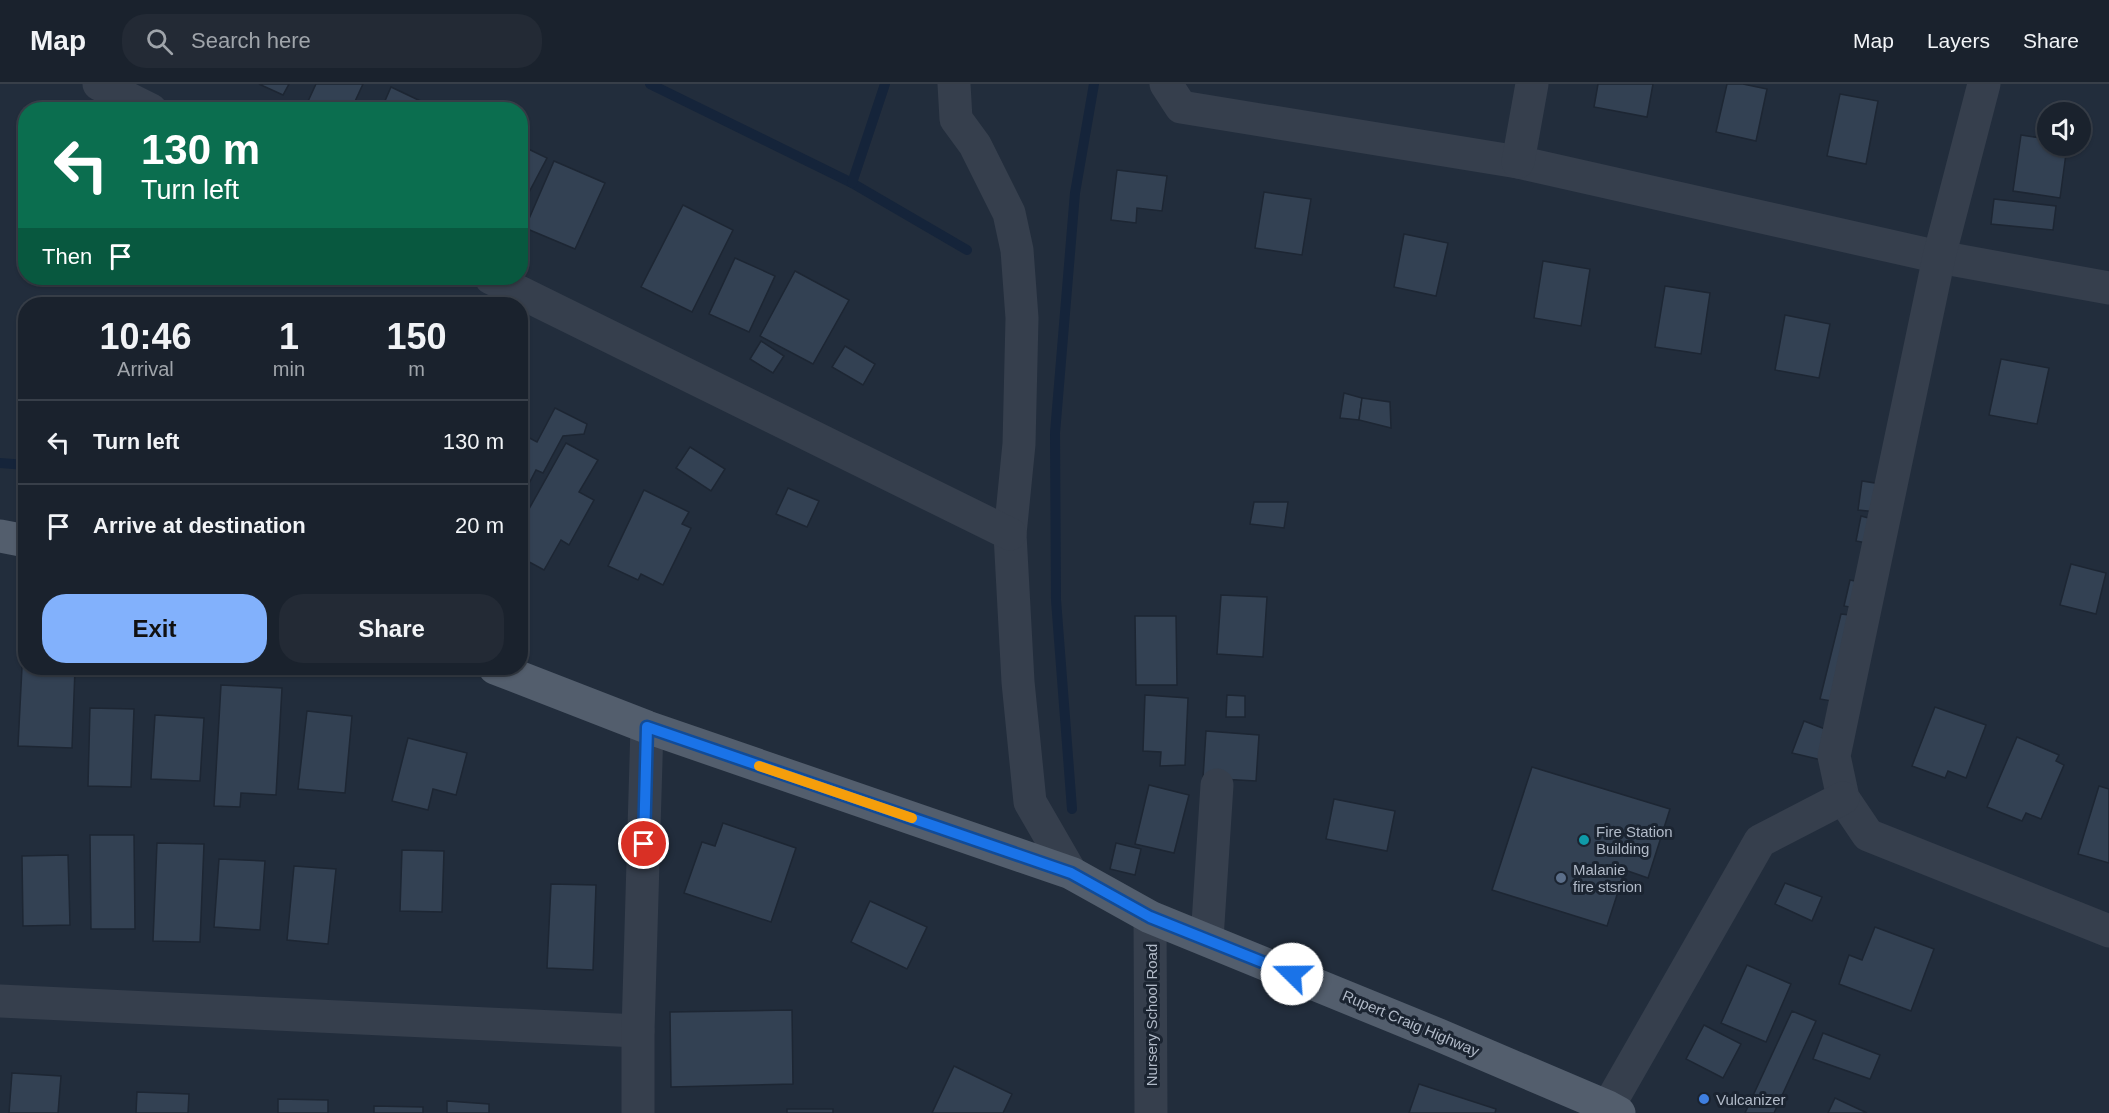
<!DOCTYPE html>
<html lang="en">
<head>
<meta charset="utf-8">
<style>
	body { margin:0; font-family:Helvetica,sans-serif; background:#232a35; color:#f1f3f6; height:100vh; display:flex; flex-direction:column; font-size:22px; white-space:nowrap }
	* { box-sizing:border-box; margin:0 }
	p { font-size:20px; color:#9fa4aa }
	.icon { flex:none; width:33px; height:33px; fill:none; stroke:currentColor; stroke-width:2; stroke-linecap:round; stroke-linejoin:round }
	.map { position:relative; flex:1; overflow:hidden }
	.details { position:absolute; left:18px; top:213px; width:510px; height:378px; display:flex; flex-direction:column; background:#1a222d; border-radius:24px; box-shadow:0 2px 4px #0004,0 0 0 2px #383f49 }
	.details>* { flex:none }
	.banner { position:absolute; left:18px; top:18px; width:510px; height:183px; border-radius:24px; box-shadow:0 2px 4px #0004,0 0 0 2px #383f49; background:#0b6e4f; color:#fff; overflow:hidden }
	.tools { position:absolute; left:2037px; top:18px; display:grid; gap:12px }
	.tools a { display:grid; place-items:center; width:54px; height:54px; border-radius:50%; background:#1a222d; box-shadow:0 2px 4px #0004,0 0 0 2px #383f49; font-size:30px }
	.pin { position:absolute; display:grid; place-items:center; width:51px; height:51px; color:#fff; margin:-26px; border:3px solid #fff; border-radius:50%; box-shadow:0 2px 6px #0007 }
	.me { position:absolute; width:66px; margin:-33px; rotate:292deg; stroke-linejoin:round; filter:drop-shadow(0 0 4px #0008) }
	.turn { display:flex; align-items:center; gap:21px; height:126px; padding:0 24px; font-size:27px }
	.turn .icon { width:78px; height:78px; stroke-width:2.5 }
	.turn b { display:block; font-size:42px; line-height:51px }
	.then { display:flex; align-items:center; height:57px; padding:0 24px; background:#0003; gap:12px; font-size:22px }
	.eta { display:flex; justify-content:space-evenly; align-items:center; height:102px; text-align:center }
	.eta b { font-size:36px; font-weight:700; line-height:42px }
	.button { display:flex; gap:12px; margin-top:auto; padding:12px 24px }
	.button a { flex:1; height:69px; border-radius:24px; background:#82b1fc; color:#111; font-size:24px; font-weight:700; line-height:69px; text-align:center }
	.button a+a { background:#232a35; color:#f1f3f6 }
	ul { padding:0; list-style:none }
	li { display:flex; align-items:center; gap:18px; height:84px; padding:0 24px; border-top:2px solid #383f49 }
	li div { flex:1 }
	li b { display:block; font-size:22px }
	li em { font-style:normal }
	header { display:flex; align-items:center; gap:36px; box-sizing:border-box; height:84px; padding:0 30px; background:#1a222d; border-bottom:2px solid #383f49 }
	header strong { font-size:28px }
	nav { display:flex; gap:33px; margin-inline-start:auto; font-size:21px }
	.search { width:420px; height:54px; background:#232a35; display:flex; align-items:center; gap:15px; box-sizing:border-box; padding:0 21px; border-radius:24px; color:#9fa4aa; font-size:22px }
	.map>svg:first-child { display:block }
	.lines { fill:none; stroke-linecap:round; stroke-linejoin:round }
	.stream { stroke:#15243a; stroke-width:10 }
	.building { fill:#334153; stroke:#1d2633; stroke-width:1.5 }
	.minor { stroke:#363f4d; stroke-width:33 }
	.major { stroke:#535e6d; stroke-width:33 }
	.route-casing { stroke:#114b97; stroke-width:15 }
	.route { stroke:#1a73e8; stroke-width:10 }
	.slow { stroke:#f59e0b; stroke-width:10 }
	.culture-dot { fill:#0f9aa8; stroke:#1b2431; stroke-width:2 }
	.service-dot { fill:#5c6f8a; stroke:#1b2431; stroke-width:2 }
	.shop-dot { fill:#3f7fe0; stroke:#1b2431; stroke-width:2 }
	.labels { text-anchor:middle; dominant-baseline:central; stroke-width:6; stroke-linejoin:round; paint-order:stroke }
	.poi-label { font-size:15px; fill:#b1bac8; stroke:#1b2431; text-anchor:start }
	.street-label { font-size:15px; fill:#b1bac8; stroke:#1b2431 }
</style>
</head>
<body>
<header>
<strong>Map</strong>
<div class="search"><svg class="icon" aria-label="search" viewBox="0 0 24 24"><circle cx="10" cy="10" r="6"/><path d="M15 15l6 6"/></svg>Search here</div>
<nav><a>Map</a><a>Layers</a><a>Share</a></nav>
</header>
<div class="map">
<svg width="2109" height="1029" viewBox="0 0 2109 1029">
	<rect width="100%" height="100%" fill="#222d3c"/>
	<g class="lines">
		<g class="stream">
			<path d="M650,0L852,99L967,166"/>
			<path d="M852,99L885,0"/>
			<path d="M0,379L26,381"/>
			<path d="M1072,725L1056,516L1055,349L1075,109L1094,0"/>
		</g>
	</g>
	<g class="building">
		<path d="M259,0H289L283,11Z"/>
		<path d="M316,0H363L351,26H304Z"/>
		<path d="M1598,0H1653L1647,33L1594,23Z"/>
		<path d="M1727,0H1743L1767,5L1756,57L1716,48Z"/>
		<path d="M391,3L431,22L430,26H381Z"/>
		<path d="M1840,10L1878,17L1866,80L1827,72Z"/>
		<path d="M2021,51L2048,55V62H2067L2060,114L2013,107Z"/>
		<path d="M520,61L547,74L527,112L520,108Z"/>
		<path d="M554,77L605,99L575,165L525,144Z"/>
		<path d="M1117,86L1167,92L1162,127L1137,124L1136,139L1111,136Z"/>
		<path d="M1264,108L1311,115L1302,171L1255,164Z"/>
		<path d="M1994,115L2056,122L2053,146L1991,140Z"/>
		<path d="M683,121L733,146L692,228L641,203Z"/>
		<path d="M1404,150L1448,159L1436,212L1394,203Z"/>
		<path d="M735,174L775,192L749,248L709,230Z"/>
		<path d="M1543,177L1590,185L1581,242L1534,234Z"/>
		<path d="M795,187L849,216L813,280L760,252Z"/>
		<path d="M1665,202L1710,209L1701,270L1655,263Z"/>
		<path d="M1785,231L1830,240L1819,294L1775,286Z"/>
		<path d="M761,257L784,272L773,289L750,275Z"/>
		<path d="M845,262L875,280L863,301L832,283Z"/>
		<path d="M2001,275L2049,284L2037,340L1989,331Z"/>
		<path d="M1344,309L1362,314L1359,336L1340,334Z"/>
		<path d="M1362,314L1390,318L1391,344L1359,336Z"/>
		<path d="M555,324L587,340L584,350L563,352L543,389L536,386L524,409L520,407V349L537,358Z"/>
		<path d="M566,359L598,376L579,408L594,416L569,461L561,456L544,486L520,473V441Z"/>
		<path d="M690,363L725,385L711,407L676,384Z"/>
		<path d="M1862,397L1881,400L1877,428L1858,426Z"/>
		<path d="M788,404L819,417L807,443L776,430Z"/>
		<path d="M644,406L689,428L682,440L691,444L663,501L641,490L638,496L608,482Z"/>
		<path d="M1254,418H1288L1284,444L1250,440Z"/>
		<path d="M1861,432L1876,436L1872,460L1856,457Z"/>
		<path d="M2071,480L2106,489L2096,530L2060,521Z"/>
		<path d="M1850,496L1865,499L1860,525L1844,522Z"/>
		<path d="M1221,511L1267,513L1263,573L1217,570Z"/>
		<path d="M1841,530L1858,532L1842,619L1820,615Z"/>
		<path d="M1135,532H1176L1177,601H1136Z"/>
		<path d="M22,583L75,585L72,664L18,662Z"/>
		<path d="M221,601L282,604L276,711L241,709L240,723L214,722Z"/>
		<path d="M1145,611L1188,614L1185,681L1160,682L1161,668L1143,667Z"/>
		<path d="M1227,611L1245,612V633H1226Z"/>
		<path d="M1935,623L1986,641L1966,694L1948,687L1945,694L1912,682Z"/>
		<path d="M90,624L134,625L131,703L88,702Z"/>
		<path d="M307,627L352,632L345,709L298,705Z"/>
		<path d="M155,631L204,634L200,697L151,695Z"/>
		<path d="M1804,637L1833,648L1826,677L1792,669Z"/>
		<path d="M1206,647L1259,651L1256,697L1203,694Z"/>
		<path d="M2017,653L2059,671L2056,677L2064,681L2041,735L2026,729L2022,737L1987,723Z"/>
		<path d="M408,654L467,669L456,711L433,705L428,726L392,717Z"/>
		<path d="M1532,683L1670,725L1648,794L1625,786L1607,842L1492,806Z"/>
		<path d="M1149,701L1189,711L1174,769L1135,760Z"/>
		<path d="M2099,702L2109,705V779L2078,770Z"/>
		<path d="M1334,715L1395,727L1387,767L1326,755Z"/>
		<path d="M723,739L796,764L771,838L684,809L702,758L715,762Z"/>
		<path d="M90,751H134L135,845H91Z"/>
		<path d="M157,759L204,760L200,858L153,857Z"/>
		<path d="M1116,759L1141,765L1135,791L1110,785Z"/>
		<path d="M402,766L444,767L442,828L400,827Z"/>
		<path d="M68,771L70,841L23,842L22,772Z"/>
		<path d="M219,775L265,777L260,846L214,843Z"/>
		<path d="M294,782L336,785L328,860L287,856Z"/>
		<path d="M1785,799L1822,813L1812,837L1775,820Z"/>
		<path d="M551,800L596,801L593,886L547,884Z"/>
		<path d="M870,817L927,843L907,885L851,858Z"/>
		<path d="M1875,843L1934,865L1911,927L1839,900L1849,871L1862,876Z"/>
		<path d="M1747,881L1791,900L1766,958L1721,939Z"/>
		<path d="M792,926L793,1000L671,1003L670,928Z"/>
		<path d="M1792,927L1816,937L1774,1029H1745Z"/>
		<path d="M1704,941L1741,960L1723,994L1686,975Z"/>
		<path d="M1823,949L1880,971L1870,995L1813,975Z"/>
		<path d="M954,982L1012,1010L1003,1029H932Z"/>
		<path d="M12,989L61,992L58,1029H9Z"/>
		<path d="M1419,1000L1496,1025L1495,1029H1409Z"/>
		<path d="M137,1008L189,1010L188,1029H136Z"/>
		<path d="M1835,1014L1867,1029H1828Z"/>
		<path d="M278,1015L328,1016V1029H278Z"/>
		<path d="M447,1017L489,1020V1029H447Z"/>
		<path d="M374,1022L423,1023V1029H374Z"/>
		<rect x="787" y="1025" width="46" height="4"/>
	</g>
	<g class="lines">
		<g class="minor">
			<path d="M99,0L151,26"/>
			<path d="M954,0L956,35L975,61L1009,129L1017,166L1022,234L1019,360L1010,450L1018,598L1030,718L1071,789"/>
			<path d="M1166,0L1181,23L1518,78L1939,173L2109,204"/>
			<path d="M1984,0L1939,173L1834,672L1843,714L1868,751L2109,847"/>
			<path d="M1518,78L1532,0"/>
			<path d="M491,194L1010,450"/>
			<path d="M1150,833L1151,1029"/>
			<path d="M1207,855L1217,701"/>
			<path d="M0,917L638,947"/>
			<path d="M1608,1023L1760,757L1843,714"/>
			<path d="M638,1029V947L647,643"/>
		</g>
		<g class="major">
			<path d="M0,452L26,457"/>
			<path d="M495,584L647,643L1071,789L1150,833L1439,951L1608,1023L1619,1029"/>
		</g>
	</g>
	<g class="lines">
		<defs>
			<path id="route" d="M644,760L647,643L1071,789L1150,833L1292,890"/>
		</defs>
		<use href="#route" class="route-casing"/>
		<use href="#route" class="route"/>
		<path class="slow" d="M759,682L912,734"/>
	</g>
	<circle class="culture-dot" cx="1584" cy="756" r="6"/>
	<circle class="service-dot" cx="1561" cy="794" r="6"/>
	<circle class="shop-dot" cx="1704" cy="1015" r="6"/>
	<g class="labels">
		<g class="poi-label">
			<text x="1596" y="747">Fire Station<tspan x="1596" dy="17">Building</tspan></text>
			<text x="1573" y="785">Malanie<tspan x="1573" dy="17">fire stsrion</tspan></text>
			<text x="1716" y="1015">Vulcanizer</text>
		</g>
		<g class="street-label">
			<text transform="translate(1151 931) rotate(-90)">Nursery School Road</text>
			<text transform="translate(1411 939) rotate(23)">Rupert Craig Highway</text>
		</g>
	</g>
</svg>
<div class="tools">
<a><svg class="icon" aria-label="sound" viewBox="0 0 24 24"><path d="M4 9h4l5-4v14l-5-4H4zM17 9q2 3 0 6"/></svg></a>
</div>
<div class="pin" style="left:644px;top:760px;background:#d93025"><svg class="icon" aria-label="arrive" viewBox="0 0 24 24"><path d="M6 21V4h12l-3 4 3 4H6"/></svg></div>
<svg class="me" style="left:1292px;top:890px" viewBox="-20 -20 40 40"><circle r="19" fill="#fff"/><path d="M0-13L10 11 0 6-10 11z" fill="#1a73e8"/></svg>
<div class="banner">
<div class="turn"><svg class="icon" aria-label="left" viewBox="0 0 24 24"><path d="M17 20v-9H6M10 6l-5 5 5 5"/></svg><div><b>130 m</b>Turn left</div></div>
<div class="then">Then<svg class="icon" aria-label="arrive" viewBox="0 0 24 24"><path d="M6 21V4h12l-3 4 3 4H6"/></svg></div>
</div>
<section class="details">
<div class="eta">
<div><b>10:46</b><p>Arrival</p></div>
<div><b>1</b><p>min</p></div>
<div><b>150</b><p>m</p></div>
</div>
<ul>
<li><svg class="icon" aria-label="left" viewBox="0 0 24 24"><path d="M17 20v-9H6M10 6l-5 5 5 5"/></svg><div><b>Turn left</b></div><em>130 m</em></li>
<li><svg class="icon" aria-label="arrive" viewBox="0 0 24 24"><path d="M6 21V4h12l-3 4 3 4H6"/></svg><div><b>Arrive at destination</b></div><em>20 m</em></li>
</ul>
<div class="button"><a>Exit</a><a>Share</a></div>
</section>
</div>
</body>
</html>
